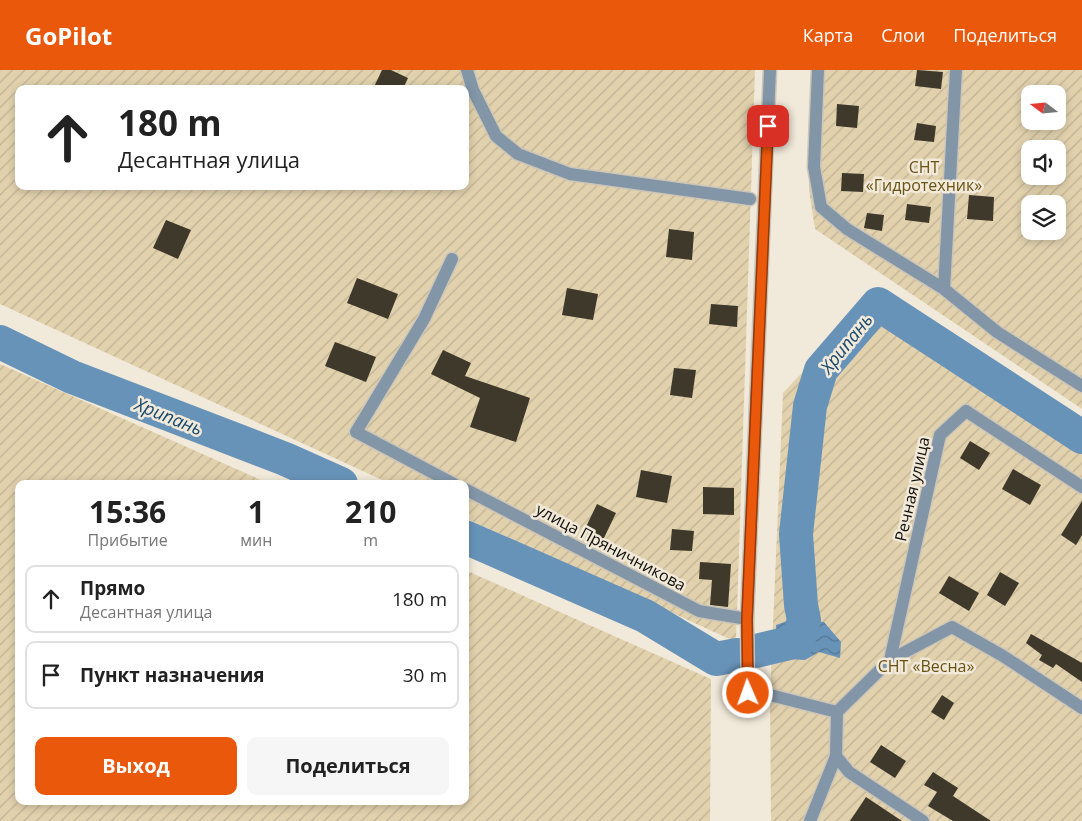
<!DOCTYPE html>
<html lang="ru">
<head>
<meta charset="utf-8">
<style>
	body { margin:0; font-family:"Open Sans",sans-serif; background:#f6f6f6; color:#222; height:100vh; display:flex; flex-direction:column; font-size:19px; white-space:nowrap }
	* { box-sizing:border-box; margin:0 }
	p { font-size:16px; color:#767676 }
	.icon { flex:none; width:28px; height:28px; fill:none; stroke:currentColor; stroke-width:2; stroke-linecap:round; stroke-linejoin:round }
	.map { position:relative; flex:1; overflow:hidden }
	.panel { position:absolute; left:15px; top:410px; width:454px; height:325px; display:flex; flex-direction:column; background:#fff; border-radius:10px; box-shadow:0 2px 8px #0003 }
	.panel>* { flex:none }
	.top-card { position:absolute; left:15px; top:15px; width:454px; height:105px; border-radius:10px; box-shadow:0 2px 8px #0003; background:#fff; color:#222; overflow:hidden }
	.needle { width:32px; rotate:286deg }
	.controls { position:absolute; left:1021px; top:15px; display:grid; gap:10px }
	.controls a { display:grid; place-items:center; width:45px; height:45px; border-radius:10px; background:#fff; box-shadow:0 2px 8px #0003; font-size:25px }
	.pin { position:absolute; display:grid; place-items:center; width:42px; height:42px; color:#fff; margin:-21px; border-radius:10px; box-shadow:0 2px 8px #0006 }
	.me { position:absolute; width:55px; margin:-28px; rotate:358deg; stroke-linejoin:round; filter:drop-shadow(0 0 4px #0008) }
	.turn { display:flex; align-items:center; gap:18px; height:105px; padding:0 20px; font-size:22px }
	.turn .icon { width:65px; height:65px; stroke-width:2.5 }
	.turn b { display:block; font-size:35px; line-height:42px }
	.eta { display:flex; justify-content:space-evenly; align-items:center; height:85px; text-align:center }
	.eta b { font-size:30px; font-weight:700; line-height:35px }
	.primary-button { display:flex; gap:10px; margin-top:auto; padding:10px 20px }
	.primary-button a { flex:1; height:58px; border-radius:10px; background:#ea580c; color:#fff; font-size:20px; font-weight:700; line-height:58px; text-align:center }
	.primary-button a+a { background:#f6f6f6; color:#222 }
	ul { padding:0; list-style:none }
	li { display:flex; align-items:center; gap:15px; height:68px; margin:0 10px 8px; padding:0 10px; border:2px solid #e0e0e0; border-radius:10px }
	li div { flex:1 }
	li b { display:block; font-size:19px }
	li em { font-style:normal }
	header { display:flex; align-items:center; gap:30px; box-sizing:border-box; height:70px; padding:0 25px; background:#ea580c; color:#fff }
	header strong { font-size:24px }
	nav { display:flex; gap:28px; margin-inline-start:auto; font-size:18px }
	.map>svg:first-child { display:block }
	.garden { fill:url(#garden-furrows); fill-rule:evenodd }
	.water { fill:url(#water-waves) }
	.lines { fill:none; stroke-linecap:round; stroke-linejoin:round }
	.river { stroke:#6893b9; stroke-width:34 }
	.building { fill:#3f392b }
	.minor-casing { stroke:#cdc6b8; stroke-width:15 }
	.minor { stroke:#8396a7; stroke-width:12 }
	.route-casing { stroke:#983908; stroke-width:12 }
	.route { stroke:#ea580c; stroke-width:9 }
	.labels { text-anchor:middle; dominant-baseline:central; stroke-width:5; stroke-linejoin:round; paint-order:stroke }
	.park-label { font-size:16px; fill:#6a5213; stroke:#f1e9d9 }
	.street-label { font-size:16px; fill:#120f09; stroke:#f1e9d9 }
	.water-label { font-size:18px; font-style:italic; fill:#17496f; stroke:#f1e9d9 }
</style>
</head>
<body>
<header>
<strong>GoPilot</strong>
<nav><a>Карта</a><a>Слои</a><a>Поделиться</a></nav>
</header>
<div class="map">
<svg width="1082" height="751" viewBox="0 0 1082 751">
	<defs>
		<pattern id="garden-furrows" width="10" height="10" patternUnits="userSpaceOnUse" patternTransform="scale(1.25)"><rect width="10" height="10" fill="#e1d1ad"/><path d="M-1 1l2-2M0 10L10 0M9 11l2-2" fill="none" stroke="#c0b294"/></pattern>
		<pattern id="water-waves" width="16" height="10" patternUnits="userSpaceOnUse" patternTransform="scale(1.25)"><rect width="16" height="10" fill="#6893b9"/><path d="M0 5q4-4 8 0t8 0" fill="none" stroke="#547695"/></pattern>
	</defs>
	<rect width="100%" height="100%" fill="#f1e9d9"/>
	<g class="garden">
		<path d="M0,0H755L736,572L465,448V414H391L0,234ZM19,19H465V116H19Z"/>
		<path d="M813,0H1082V339L815,159L809,121ZM1030,24H1058V51H1030ZM1030,79H1058V106H1030ZM1030,134H1058V161H1030Z"/>
		<path d="M881,219L1082,355V751H771L770,625L783,323Z"/>
		<path d="M0,294L270,414H19V731H465V500L711,609L710,751H0Z"/>
	</g>
	<path class="water" d="M790,550L824,552L841,572L840,588L819,582L805,590L789,589L777,577L776,555Z"/>
	<g class="lines">
		<g class="river">
			<path d="M0,272L72,307L285,389L341,414"/>
			<path d="M465,467L645,546L716,589L737,585"/>
			<path d="M756,581L798,571L804,550L801,535L796,464L810,336L821,300L878,234L1082,367"/>
		</g>
	</g>
	<g class="building">
		<path d="M382,0H391L408,8L403,19H373Z"/>
		<path d="M917,0L943,2L941,19L915,16Z"/>
		<path d="M837,34L859,36L857,58L836,56Z"/>
		<path d="M917,53L936,56L934,72L914,70Z"/>
		<path d="M842,103L864,104L863,122L841,121Z"/>
		<path d="M969,125L994,127L993,151L967,149Z"/>
		<path d="M907,134L931,137L929,153L905,150Z"/>
		<path d="M867,143L884,145L882,161L864,158Z"/>
		<path d="M166,150L191,160L178,189L153,178Z"/>
		<path d="M669,159L694,162L692,190L666,187Z"/>
		<path d="M357,208L398,224L388,249L347,233Z"/>
		<path d="M567,218L598,224L593,250L562,245Z"/>
		<path d="M711,234L738,236L737,257L709,254Z"/>
		<path d="M335,272L376,287L366,312L325,296Z"/>
		<path d="M443,280L471,293L465,306L530,328L516,372L470,357L480,328L431,304Z"/>
		<path d="M674,298L696,300L692,328L670,325Z"/>
		<path d="M970,371L990,383L979,400L960,388Z"/>
		<path d="M1013,399L1041,415L1030,435L1002,419Z"/>
		<path d="M641,400L672,406L667,433L636,427Z"/>
		<path d="M703,417L734,418V445L703,444Z"/>
		<path d="M1082,431V465L1076,475L1061,465Z"/>
		<path d="M597,434L616,443L603,470L584,461Z"/>
		<path d="M672,459L694,461L692,481L670,480Z"/>
		<path d="M700,492L731,494L728,537L710,535L712,510L699,509Z"/>
		<path d="M1000,502L1019,513L1005,536L987,525Z"/>
		<path d="M949,506L979,523L969,541L939,523Z"/>
		<path d="M1031,564L1082,593V612L1056,594L1053,598L1039,590L1042,585L1026,573Z"/>
		<path d="M942,625L954,633L944,650L931,642Z"/>
		<path d="M881,675L906,691L895,708L870,692Z"/>
		<path d="M933,702L958,718L953,726L991,751H953L928,736L937,722L924,715Z"/>
		<path d="M866,727L902,751H850Z"/>
	</g>
	<g class="lines">
		<defs>
			<g id="minor">
				<path d="M467,0L473,20L496,66L518,84L570,104L750,129"/>
				<path d="M770,0L747,549L748,623L770,625L837,642L836,686L849,702L923,751"/>
				<path d="M818,0L814,97L821,137L847,159L944,219L997,262L1082,316"/>
				<path d="M452,189L424,249L356,362L454,414"/>
				<path d="M944,219L956,0"/>
				<path d="M465,419L699,541L747,549"/>
				<path d="M890,590L940,365L966,341L1082,417"/>
				<path d="M837,642L890,590L952,557L1003,586L1082,638"/>
				<path d="M810,751L836,686"/>
			</g>
		</defs>
		<use href="#minor" class="minor-casing"/>
		<use href="#minor" class="minor"/>
	</g>
	<g class="lines">
		<defs>
			<path id="route" d="M748,623L747,549L768,56"/>
		</defs>
		<use href="#route" class="route-casing"/>
		<use href="#route" class="route"/>
	</g>
	<g class="labels">
		<g class="park-label">
			<text x="924" y="97">СНТ<tspan x="924" dy="18">«Гидротехник»</tspan></text>
			<text x="926" y="596">СНТ «Весна»</text>
		</g>
		<g class="street-label">
			<text transform="translate(912 419) rotate(-77)">Речная улица</text>
			<text transform="translate(611 477) rotate(28)">улица Пряничникова</text>
		</g>
		<g class="water-label">
			<text transform="translate(846 273) rotate(-51)">Хрипань</text>
			<text transform="translate(169 346) rotate(22)">Хрипань</text>
		</g>
	</g>
</svg>
<div class="controls">
<a><svg class="needle" viewBox="-14 -14 28 28"><path d="M0-13l5 13h-10z" fill="#e53935"/><path d="M0 13l5-13h-10z" fill="#767676"/></svg></a>
<a><svg class="icon" aria-label="sound" viewBox="0 0 24 24"><path d="M4 9h4l5-4v14l-5-4H4zM17 9q2 3 0 6"/></svg></a>
<a><svg class="icon" aria-label="layers" viewBox="0 0 24 24"><path d="M12 4l9 5-9 5-9-5zM3 14l9 5 9-5"/></svg></a>
</div>
<div class="pin" style="left:768px;top:56px;background:#d93025"><svg class="icon" aria-label="arrive" viewBox="0 0 24 24"><path d="M6 21V4h12l-3 4 3 4H6"/></svg></div>
<svg class="me" style="left:748px;top:623px" viewBox="-20 -20 40 40"><circle r="17" fill="#ea580c" stroke="#fff" stroke-width="3"/><path d="M0-11L8 9 0 5-8 9z" fill="#fff"/></svg>
<div class="top-card">
<div class="turn"><svg class="icon" aria-label="ahead" viewBox="0 0 24 24"><path d="M12 20V5M6 11l6-6 6 6"/></svg><div><b>180 m</b>Десантная улица</div></div>
</div>
<section class="panel">
<div class="eta">
<div><b>15:36</b><p>Прибытие</p></div>
<div><b>1</b><p>мин</p></div>
<div><b>210</b><p>m</p></div>
</div>
<ul>
<li><svg class="icon" aria-label="ahead" viewBox="0 0 24 24"><path d="M12 20V5M6 11l6-6 6 6"/></svg><div><b>Прямо</b><p>Десантная улица</p></div><em>180 m</em></li>
<li><svg class="icon" aria-label="arrive" viewBox="0 0 24 24"><path d="M6 21V4h12l-3 4 3 4H6"/></svg><div><b>Пункт назначения</b></div><em>30 m</em></li>
</ul>
<div class="primary-button"><a>Выход</a><a>Поделиться</a></div>
</section>
</div>
</body>
</html>
